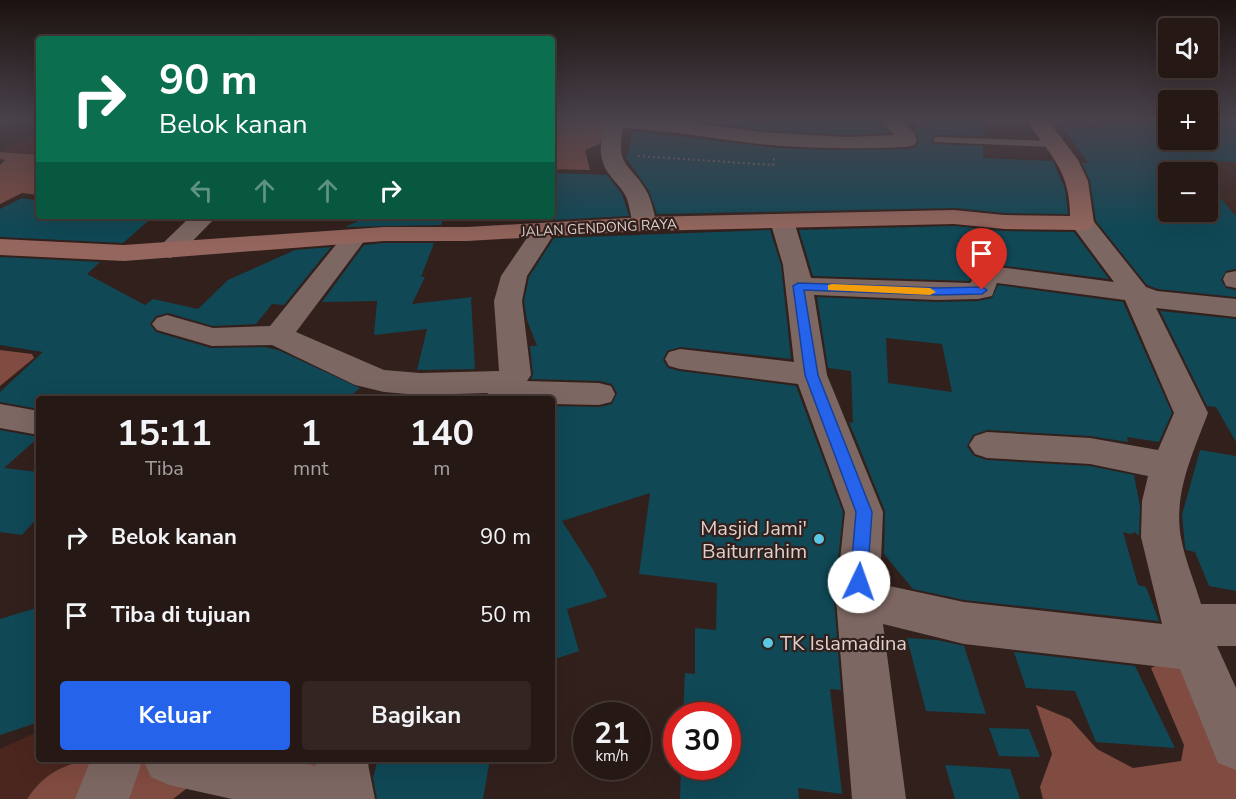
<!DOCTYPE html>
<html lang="id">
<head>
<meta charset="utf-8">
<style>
	body { margin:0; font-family:"Nunito Sans",sans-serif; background:#322522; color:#f1f3f6; height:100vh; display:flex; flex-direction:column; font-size:22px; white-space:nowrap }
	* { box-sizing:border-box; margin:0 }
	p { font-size:20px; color:#a4a0a0 }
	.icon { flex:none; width:33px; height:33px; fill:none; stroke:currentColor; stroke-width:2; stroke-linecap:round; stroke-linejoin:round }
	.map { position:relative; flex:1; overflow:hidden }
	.sheet { position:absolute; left:36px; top:396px; width:519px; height:366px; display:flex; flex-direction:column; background:#261815; border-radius:6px; box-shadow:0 6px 24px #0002,0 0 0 2px #423734 }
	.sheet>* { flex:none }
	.banner { position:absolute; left:36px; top:36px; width:519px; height:183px; border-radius:6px; box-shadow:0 6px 24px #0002,0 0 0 2px #423734; background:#0b6e4f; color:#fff; overflow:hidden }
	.buttons { position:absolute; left:1158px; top:18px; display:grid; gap:12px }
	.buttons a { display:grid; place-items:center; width:60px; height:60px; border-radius:6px; background:#261815; box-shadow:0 6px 24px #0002,0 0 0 2px #423734; font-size:30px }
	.speed { position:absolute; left:573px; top:702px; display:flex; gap:12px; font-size:30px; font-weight:700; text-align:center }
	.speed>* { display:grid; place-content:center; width:78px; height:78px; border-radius:50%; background:#261815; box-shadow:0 6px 24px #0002,0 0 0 2px #423734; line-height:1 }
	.speed small { font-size:15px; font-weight:400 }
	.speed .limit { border:9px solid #d22; background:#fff; color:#111 }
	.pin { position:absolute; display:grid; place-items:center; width:51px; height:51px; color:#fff; margin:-62px -26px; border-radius:50% 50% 50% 0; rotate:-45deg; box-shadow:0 0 6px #0007 }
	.pin .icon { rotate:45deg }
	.me { position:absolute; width:66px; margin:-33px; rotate:3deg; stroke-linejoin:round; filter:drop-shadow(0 0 4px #0008) }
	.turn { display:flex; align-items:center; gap:21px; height:126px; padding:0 24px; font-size:27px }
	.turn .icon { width:78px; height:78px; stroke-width:2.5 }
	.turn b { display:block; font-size:42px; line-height:51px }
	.lanes { display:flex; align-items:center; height:57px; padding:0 24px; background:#0003; justify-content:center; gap:30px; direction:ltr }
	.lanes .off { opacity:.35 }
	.eta { display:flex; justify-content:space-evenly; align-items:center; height:102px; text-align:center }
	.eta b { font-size:36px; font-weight:700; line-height:42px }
	.action { display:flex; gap:12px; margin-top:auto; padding:12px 24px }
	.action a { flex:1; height:69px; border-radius:6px; background:#2563eb; color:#fff; font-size:24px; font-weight:700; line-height:69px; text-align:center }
	.action a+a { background:#322522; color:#f1f3f6 }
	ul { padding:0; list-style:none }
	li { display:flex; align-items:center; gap:18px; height:78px; padding:0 24px }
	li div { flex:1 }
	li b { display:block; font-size:22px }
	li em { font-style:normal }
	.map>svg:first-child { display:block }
	.built { fill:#402722 }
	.green { fill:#4b261f }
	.forest { fill:#804b40 }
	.building { fill:#104856; fill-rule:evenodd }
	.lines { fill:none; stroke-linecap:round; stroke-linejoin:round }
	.path { stroke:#7e6e6b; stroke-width:2; stroke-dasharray:2 3; stroke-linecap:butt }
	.service { fill:#7d6762; fill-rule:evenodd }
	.minor { fill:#7d6762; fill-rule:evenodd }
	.secondary { fill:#94665d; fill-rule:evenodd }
	.route { fill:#2563eb; stroke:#184099; stroke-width:1.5 }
	.slow { fill:#f59e0b }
	.poi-dot { fill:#5ac8e5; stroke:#32201c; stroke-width:2 }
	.labels { text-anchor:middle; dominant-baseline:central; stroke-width:4.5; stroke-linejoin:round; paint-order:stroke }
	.far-street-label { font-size:14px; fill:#ded1ce; stroke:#32201c }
	.near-poi-label { font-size:20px; fill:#ded1ce; stroke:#32201c; text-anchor:end }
</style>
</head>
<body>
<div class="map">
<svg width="1236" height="799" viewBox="0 0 1236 799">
	<rect width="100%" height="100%" fill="#32201c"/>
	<path class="built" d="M1125,143L1236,146V264L1200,235L1183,212H1208V172H1168V193Z"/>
	<g class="green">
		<path d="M39,132V155L0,152Z"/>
		<path d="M39,731V759H87C58,768 45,773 27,799H0V749Z"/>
	</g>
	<g class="forest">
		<path d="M552,119H609L600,144L585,150L590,170L552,169Z"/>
		<path d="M0,152L39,155V195L22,193L0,204V165L5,160L0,159Z"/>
		<path d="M0,350L32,354L34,358L0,386Z"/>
		<path d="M1170,659L1202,673L1236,740V799H1043L1040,787L1052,754L1036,705L1070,719L1097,749L1133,768L1181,761L1184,745L1151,668Z"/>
		<path d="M87,759H370L368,767L196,787L186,789L173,799H27C45,773 58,768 87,759Z"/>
	</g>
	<g class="building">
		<path d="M684,119H878L889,133L847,135L760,130Z"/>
		<path d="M917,119H983V136L937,135L932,137V144L983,146V158L1053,161L1065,189L1068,214L1004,213L954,208L657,214L649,191L625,156H628L632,131L778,148L833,150L907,149L915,147L919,142L915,131Z"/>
		<path d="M1109,119H1168V140H1208V119H1236V162L1188,159L1201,172H1168V212H1208V184L1236,216V269L1226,271L1221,280L1226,288L1236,290V297L1158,289L1147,285L1096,221L1090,181L1082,163H1088L1061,125L1099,128L1090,121H1111Z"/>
		<path d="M552,173L607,175L622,194L629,216L552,220Z"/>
		<path d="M22,198L39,201V216H154L123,243L0,237V209Z"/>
		<path d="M370,216H444L441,225L345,227Z"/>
		<path d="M954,226L1004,231L1074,232L1109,279L990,264L979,267L969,281L813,276L799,230Z"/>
		<path d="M770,230L781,265L791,359L680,347L667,351L663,360L668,368L680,371L796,386L843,512L834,599L841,690L830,689L842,794L798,788L799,799H680L681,766H728V716H683L685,673L695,674V628L716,630L717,583L639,574L650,493L562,521L592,568L607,597L567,609L579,651L552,660V406L600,407L612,404L617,393L612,384L600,381L531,379L533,375L530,346H537L527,320L524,301L529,277L554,238Z"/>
		<path d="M384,243H434L421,277H425L412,304L473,297L471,299L475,369L417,370L427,329L374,335L377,301L322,302L364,245Z"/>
		<path d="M331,247L284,305L272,304L256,324L213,326L168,313L156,316L150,324L156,332L211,348L264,347L278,350L360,388L347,399H39V409L0,402V392L43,352L0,345V257L100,262L87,274L145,305L153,299L198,309L228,280L295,250Z"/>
		<path d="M998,285L1123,302L1172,413L1159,442L1127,437L1128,442L1090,436L987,430L973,435L967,446L974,456L987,460L1090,466L1134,475L1140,506L1139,536L1135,532L1131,534L1123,532L1138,585L1146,587L1159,621L964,600L913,589L884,554L885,511L849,422L853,423L851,371L828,368L817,297L937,302L978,301L992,298ZM886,338L942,344L952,392L888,383Z"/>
		<path d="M1160,311L1236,319V442L1216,407L1207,406Z"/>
		<path d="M0,430L39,437L4,468L39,472V516L22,535L0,532Z"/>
		<path d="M1200,450L1236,456V591L1209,586L1195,552L1186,550L1185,546L1182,515Z"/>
		<path d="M39,607V722L0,735V619Z"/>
		<path d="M907,638L937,640L964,646L986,714L926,711Z"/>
		<path d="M1014,652L1135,666L1175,748L1096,742L1075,691L1026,688Z"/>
		<path d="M989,728L1029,729L1040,757L999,756Z"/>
		<path d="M378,759H490L483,799H377L373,778Z"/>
		<path d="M945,765L1010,769L1020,799H955Z"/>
	</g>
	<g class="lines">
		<path class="path" d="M638,156L773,165L774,158"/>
		<path class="service" d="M938,137L1055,141L1060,144L1055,147L934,142V138Z"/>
		<g class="minor">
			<path d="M607,119H668L760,132L847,137L894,135L880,119H900L914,133L917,141L914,145L907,147C858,149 809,149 760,144C714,139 670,130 623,128C615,168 631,163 647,192C652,201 654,214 657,224L654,229L645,231L636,229C629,218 631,204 624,193C620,186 613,180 609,174C596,157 601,136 607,119Z"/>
			<path d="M782,214L790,216L794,221L811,278L970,283L981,268L990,266L1114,282L1070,223L1073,218L1082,216L1091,218L1146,287L1157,291L1236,299V317L1156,308L1208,413C1193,453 1173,494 1181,538C1185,560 1195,583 1201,604H1236V646H1217L1236,688V770L1218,763L1180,669L964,644L883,624L906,799H852L836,599L845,512L798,384L680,369L669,366L665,359L669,352L680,349L794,362L783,265L770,221L774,216ZM997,283L1125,300L1174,413L1158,450L1090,438L987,432L975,436L969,445L975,454L987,458L1090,464L1148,476L1142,501L1141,537L1162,624L964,602L880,584L883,512L827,375L814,295L937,300L978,299L992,296Z"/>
			<path d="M191,216H217L179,255L170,258L161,255L157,250L161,245Z"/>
			<path d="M544,224L553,226L556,231L527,276L522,301L531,375L527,381L599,383L611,386L615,394L611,402L599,405L552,404V399H485L488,393L420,395L384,392L355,385L272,345L212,346L157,330L152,324L157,318L167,315L213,328L270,326L347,231L356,229L365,231L368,236L296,332L384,370L420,373L499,371L494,301L501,276L535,226Z"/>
			<path d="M1236,271V288L1226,286L1223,279L1226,273Z"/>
			<path d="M0,404L39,411V435L0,428Z"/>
			<path d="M91,759H143L129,799H75Z"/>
			<path d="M143,759H286L316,766L315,759H367L375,799H232L169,785L151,777Z"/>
		</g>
		<path class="secondary" d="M1029,119H1047L1078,160L1088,181L1094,223L1091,228L1082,230L1004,229L954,224L645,231L467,241H384L124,261L0,255V239L124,245L384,227H467L645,217L954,210L1004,215L1070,216C1070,174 1054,159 1031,127Z"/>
	</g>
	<linearGradient id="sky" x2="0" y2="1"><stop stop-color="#1c120f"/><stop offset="0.52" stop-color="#49424b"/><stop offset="1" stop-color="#49424b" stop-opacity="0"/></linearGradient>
	<rect width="1236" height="231" fill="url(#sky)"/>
	<path class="route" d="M798,283L937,288L982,287L987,290L982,294L937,295L804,290L818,375L872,512L867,582L865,587L859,589L852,587L850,582L856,512L805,375L793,286Z"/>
	<path class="slow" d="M832,284L930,288L936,292L930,295L828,290V285Z"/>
	<g class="poi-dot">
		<circle cx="819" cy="539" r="6"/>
		<circle cx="768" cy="643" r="6"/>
	</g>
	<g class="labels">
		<g class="far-street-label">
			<text transform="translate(599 228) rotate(-3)">JALAN GENDONG RAYA</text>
		</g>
		<g class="near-poi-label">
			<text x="807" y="528">Masjid Jami'<tspan x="807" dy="23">Baiturrahim</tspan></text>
			<text x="780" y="643" text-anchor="start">TK Islamadina</text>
		</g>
	</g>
</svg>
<div class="buttons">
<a><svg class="icon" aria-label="sound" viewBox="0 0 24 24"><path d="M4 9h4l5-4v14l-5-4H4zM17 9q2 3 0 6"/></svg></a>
<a>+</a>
<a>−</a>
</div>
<div class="speed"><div>21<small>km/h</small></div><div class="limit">30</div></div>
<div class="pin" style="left:982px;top:290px;background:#d93025"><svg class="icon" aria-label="arrive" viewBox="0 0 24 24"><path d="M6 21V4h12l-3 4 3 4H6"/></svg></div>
<svg class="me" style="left:859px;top:582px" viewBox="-20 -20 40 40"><circle r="19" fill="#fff"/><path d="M0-13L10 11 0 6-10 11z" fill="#2563eb"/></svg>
<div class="banner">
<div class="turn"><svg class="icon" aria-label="right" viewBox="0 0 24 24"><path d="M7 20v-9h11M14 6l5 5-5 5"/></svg><div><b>90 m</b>Belok kanan</div></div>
<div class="lanes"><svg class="icon off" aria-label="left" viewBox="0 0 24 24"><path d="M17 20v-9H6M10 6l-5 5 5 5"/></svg><svg class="icon off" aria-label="ahead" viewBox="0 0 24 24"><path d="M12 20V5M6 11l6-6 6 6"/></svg><svg class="icon off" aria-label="ahead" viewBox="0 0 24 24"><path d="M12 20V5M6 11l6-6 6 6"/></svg><svg class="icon" aria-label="right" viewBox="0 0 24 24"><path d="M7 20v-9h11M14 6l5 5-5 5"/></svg></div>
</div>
<section class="sheet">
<div class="eta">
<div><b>15:11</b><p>Tiba</p></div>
<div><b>1</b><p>mnt</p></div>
<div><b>140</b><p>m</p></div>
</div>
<ul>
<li><svg class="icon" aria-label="right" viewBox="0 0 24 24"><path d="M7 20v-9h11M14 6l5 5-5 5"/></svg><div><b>Belok kanan</b></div><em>90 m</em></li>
<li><svg class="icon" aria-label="arrive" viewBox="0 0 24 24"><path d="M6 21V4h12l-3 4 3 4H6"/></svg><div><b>Tiba di tujuan</b></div><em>50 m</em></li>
</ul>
<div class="action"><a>Keluar</a><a>Bagikan</a></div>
</section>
</div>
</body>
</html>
